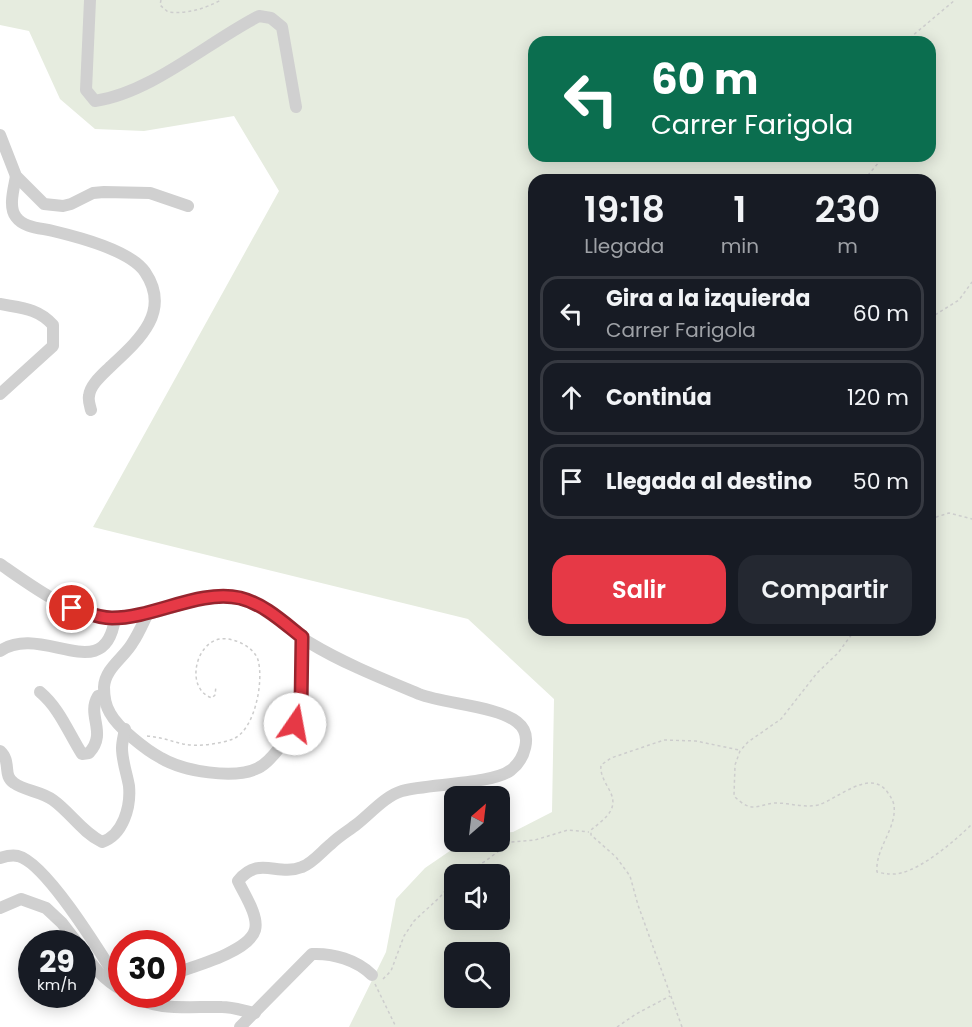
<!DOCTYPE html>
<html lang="es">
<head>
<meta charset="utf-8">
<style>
	body { margin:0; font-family:Poppins,sans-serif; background:#242831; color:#f1f3f6; height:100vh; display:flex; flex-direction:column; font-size:22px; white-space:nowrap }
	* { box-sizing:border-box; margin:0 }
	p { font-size:20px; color:#9ea1a6 }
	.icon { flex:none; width:33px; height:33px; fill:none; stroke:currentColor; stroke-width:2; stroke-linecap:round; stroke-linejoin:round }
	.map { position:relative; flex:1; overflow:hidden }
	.drawer { position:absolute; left:528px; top:174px; width:408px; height:462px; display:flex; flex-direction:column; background:#171b24; border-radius:18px; box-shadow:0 3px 15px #0003 }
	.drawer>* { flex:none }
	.top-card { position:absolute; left:528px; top:36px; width:408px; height:126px; border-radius:18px; box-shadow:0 3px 15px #0003; background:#0b6e4f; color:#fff; overflow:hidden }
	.needle { width:39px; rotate:28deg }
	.controls { position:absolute; left:444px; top:786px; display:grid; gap:12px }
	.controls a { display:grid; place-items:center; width:66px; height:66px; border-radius:12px; background:#171b24; box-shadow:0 3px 15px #0003; font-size:30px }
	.speed { position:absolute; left:18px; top:930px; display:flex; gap:12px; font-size:30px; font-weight:700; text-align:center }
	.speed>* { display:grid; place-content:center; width:78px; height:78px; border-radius:50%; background:#171b24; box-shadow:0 3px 15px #0003; line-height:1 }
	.speed small { font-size:15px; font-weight:400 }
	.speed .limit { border:9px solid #d22; background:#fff; color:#111 }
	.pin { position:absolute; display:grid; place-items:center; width:51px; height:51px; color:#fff; margin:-26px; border:3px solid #fff; border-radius:50%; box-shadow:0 2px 6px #0007 }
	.me { position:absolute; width:66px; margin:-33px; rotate:12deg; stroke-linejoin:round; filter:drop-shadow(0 0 4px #0008) }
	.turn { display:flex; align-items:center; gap:21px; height:126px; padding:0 24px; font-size:27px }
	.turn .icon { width:78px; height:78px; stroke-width:2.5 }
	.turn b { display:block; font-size:42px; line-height:51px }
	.eta { display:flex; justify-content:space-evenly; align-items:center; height:102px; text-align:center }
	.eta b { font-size:36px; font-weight:600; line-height:42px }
	.button { display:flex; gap:12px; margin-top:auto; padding:12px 24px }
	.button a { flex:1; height:69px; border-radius:18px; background:#e63946; color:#fff; font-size:24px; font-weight:600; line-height:69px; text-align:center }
	.button a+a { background:#242831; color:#f1f3f6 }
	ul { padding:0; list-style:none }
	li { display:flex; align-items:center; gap:18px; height:75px; margin:0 12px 9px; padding:0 12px; border:3px solid #363941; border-radius:18px }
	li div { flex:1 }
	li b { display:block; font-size:22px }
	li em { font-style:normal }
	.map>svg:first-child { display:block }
	.green { fill:#e6ecdf; fill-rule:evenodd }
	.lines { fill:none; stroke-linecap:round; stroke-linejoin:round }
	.path { stroke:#cdcdcd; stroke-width:1.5; stroke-dasharray:3 3; stroke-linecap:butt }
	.minor { stroke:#d0d0d0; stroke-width:12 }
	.route-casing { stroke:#96252e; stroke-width:15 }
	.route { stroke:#e63946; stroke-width:10 }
</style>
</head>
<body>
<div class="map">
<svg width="972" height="1027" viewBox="0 0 972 1027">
	<rect width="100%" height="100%" fill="#fff"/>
	<path class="green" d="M0,0H972V1027H349L386,952L396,899L425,868L463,842H500V833L513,832L552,812L554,699L468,619L93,527L279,191L234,116L144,131L95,129L60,99L29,31L0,25ZM534,42H930V156H534ZM534,180H930V630H534ZM454,874H500V920H454ZM454,952H500V998H454Z"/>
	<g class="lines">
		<g class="path">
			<path d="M161,0L160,5L168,12C188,14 204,9 221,0"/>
			<path d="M905,42L955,0"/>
			<path d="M864,180L884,156"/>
			<path d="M930,318L959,300L972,282"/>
			<path d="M930,519L949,513L972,519"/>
			<path d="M855,630L838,653L817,673L781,719L748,742L740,751L735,765L734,796C739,801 746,807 753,807C761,807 768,803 776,803C790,803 803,808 818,805C838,799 871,767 888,793C891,797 893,801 894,805C897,829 875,848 877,872C886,874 893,875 901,873C923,868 956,840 972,824"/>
			<path d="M147,736C160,737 171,741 183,744C198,747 219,744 233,739C255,730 264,681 258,660C254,647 234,637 220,639C195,643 185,689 212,698L215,695L216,686"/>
			<path d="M461,874L484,862L511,842L535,840L568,830L589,832"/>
			<path d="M383,979L391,971L404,936L414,921L440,897L454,880"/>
			<path d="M375,984L396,1027"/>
			<path d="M617,1027L636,1014L670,996"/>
			<path d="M682,1027L638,905L630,876L616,857L591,835V830C598,824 607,818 611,810C619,793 599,783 601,765L611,758L664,740L696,741L739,750"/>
		</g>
		<g class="minor">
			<path d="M90,0L86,90L95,101C151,93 208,42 259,16L271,18L282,27L296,107"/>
			<path d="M0,135L16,176L44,204L63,206L71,204L93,193L104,192L150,193L188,206"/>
			<path d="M16,176C14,188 8,207 16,217C24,228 41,228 53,231C78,237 130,250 145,272C172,312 138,341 110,367C102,375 90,385 89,396C88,400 90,406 91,410"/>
			<path d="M0,304C21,308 38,308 53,325V346L0,394"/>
			<path d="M0,564C32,586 72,617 112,618C130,618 150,614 167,609C190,602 215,593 239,598C268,605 285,628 310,643C343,663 383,679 419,694C445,704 497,706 517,722C534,735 524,760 511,770C494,784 427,784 402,791C385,796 370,814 357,824C348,831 339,836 331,844C322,851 313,863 302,867C277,877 259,855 238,881C244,894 259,916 255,930C249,952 192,967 172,974"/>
			<path d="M148,613C143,623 139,633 133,642C125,657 105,668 104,687C104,696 105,705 110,713C118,728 146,750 161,758C183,771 234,780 258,768C271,762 289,736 295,723C306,698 301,664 302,637"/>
			<path d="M0,651C42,622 105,689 115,618"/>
			<path d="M40,692C60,709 68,732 82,754L89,753C108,732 86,716 98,696L104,695"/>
			<path d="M0,751C12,762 2,775 14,783C25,791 41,791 53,800C71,813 82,832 102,842C123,835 131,807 129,786C127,774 122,761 122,748C122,742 124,735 125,729"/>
			<path d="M0,858C6,856 13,855 18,856C47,863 105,960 122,987"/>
			<path d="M0,908L21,899L46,908L62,923L78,944"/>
			<path d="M82,950C93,967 104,980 122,990"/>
			<path d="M129,994C154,1012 192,1006 222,1007C233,1007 244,1011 255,1013"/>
			<path d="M240,1027L312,954C333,953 357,960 372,975"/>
		</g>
	</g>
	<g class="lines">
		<defs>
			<path id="route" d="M72,608C85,612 98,618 112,618C154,618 199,589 240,598C264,604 283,622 302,637L301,706L295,724"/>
		</defs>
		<use href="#route" class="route-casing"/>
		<use href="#route" class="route"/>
	</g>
</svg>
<div class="controls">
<a><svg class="needle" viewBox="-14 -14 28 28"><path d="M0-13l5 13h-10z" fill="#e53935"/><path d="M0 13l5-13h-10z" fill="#9ea1a6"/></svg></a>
<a><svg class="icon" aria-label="sound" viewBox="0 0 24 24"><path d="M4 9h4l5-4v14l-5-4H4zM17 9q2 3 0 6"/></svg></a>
<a><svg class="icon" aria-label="search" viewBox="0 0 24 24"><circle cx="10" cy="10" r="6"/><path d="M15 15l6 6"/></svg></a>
</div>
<div class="speed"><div>29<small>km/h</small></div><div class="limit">30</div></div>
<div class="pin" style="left:72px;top:608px;background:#d93025"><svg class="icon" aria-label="arrive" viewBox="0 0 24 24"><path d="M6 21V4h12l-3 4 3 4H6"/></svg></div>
<svg class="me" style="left:295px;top:724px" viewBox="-20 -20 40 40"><circle r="19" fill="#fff"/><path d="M0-13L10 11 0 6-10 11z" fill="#e63946"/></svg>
<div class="top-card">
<div class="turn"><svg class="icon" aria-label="left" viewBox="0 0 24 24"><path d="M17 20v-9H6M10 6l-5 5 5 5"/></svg><div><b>60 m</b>Carrer Farigola</div></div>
</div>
<section class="drawer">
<div class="eta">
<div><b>19:18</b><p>Llegada</p></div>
<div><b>1</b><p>min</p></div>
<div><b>230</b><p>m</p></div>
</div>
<ul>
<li><svg class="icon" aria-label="left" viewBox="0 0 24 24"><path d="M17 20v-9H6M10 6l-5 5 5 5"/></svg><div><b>Gira a la izquierda</b><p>Carrer Farigola</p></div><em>60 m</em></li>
<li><svg class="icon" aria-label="ahead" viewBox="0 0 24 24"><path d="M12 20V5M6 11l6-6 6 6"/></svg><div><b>Continúa</b></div><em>120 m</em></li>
<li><svg class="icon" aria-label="arrive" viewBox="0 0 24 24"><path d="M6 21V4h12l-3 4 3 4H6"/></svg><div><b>Llegada al destino</b></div><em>50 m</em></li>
</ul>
<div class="button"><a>Salir</a><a>Compartir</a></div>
</section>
</div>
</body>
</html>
